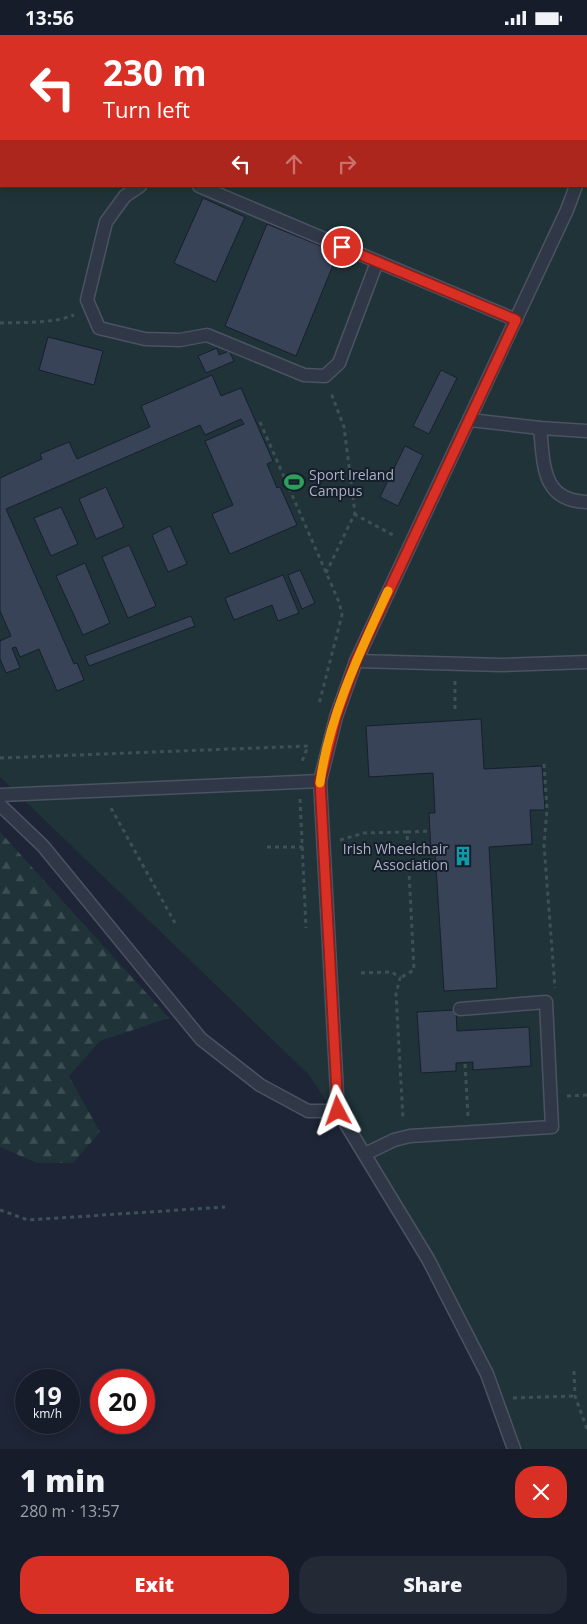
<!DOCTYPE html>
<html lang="en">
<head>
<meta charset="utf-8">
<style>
	body { margin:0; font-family:"Open Sans",sans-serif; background:#232935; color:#f1f3f6; height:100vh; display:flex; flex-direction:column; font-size:19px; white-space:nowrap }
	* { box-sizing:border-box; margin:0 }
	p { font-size:16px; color:#9ea1a8 }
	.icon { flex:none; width:28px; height:28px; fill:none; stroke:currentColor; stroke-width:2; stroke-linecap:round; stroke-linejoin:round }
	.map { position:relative; height:1414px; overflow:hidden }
	.side { display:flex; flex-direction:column; background:#161c29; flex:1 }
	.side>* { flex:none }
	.guide { position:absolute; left:0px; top:0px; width:588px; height:152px; box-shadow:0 2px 12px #0003,0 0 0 1px #353a46; background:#d93025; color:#fff; overflow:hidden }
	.speed { position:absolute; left:15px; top:1334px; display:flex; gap:10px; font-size:25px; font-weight:700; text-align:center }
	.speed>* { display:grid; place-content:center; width:65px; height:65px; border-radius:50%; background:#161c29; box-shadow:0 2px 12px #0003,0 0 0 1px #353a46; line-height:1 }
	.speed small { font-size:12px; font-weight:400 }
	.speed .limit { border:8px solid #d22; background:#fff; color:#111 }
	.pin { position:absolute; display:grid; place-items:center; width:42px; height:42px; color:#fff; margin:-21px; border:2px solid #fff; border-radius:50%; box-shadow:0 1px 5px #0007 }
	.me { position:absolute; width:55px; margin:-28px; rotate:356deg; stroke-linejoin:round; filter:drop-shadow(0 0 4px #0008) }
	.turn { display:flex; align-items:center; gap:18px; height:105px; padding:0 20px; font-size:22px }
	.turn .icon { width:65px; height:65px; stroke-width:2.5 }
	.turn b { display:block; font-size:35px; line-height:42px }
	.lanes { display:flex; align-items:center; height:48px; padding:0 20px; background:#0003; justify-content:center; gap:25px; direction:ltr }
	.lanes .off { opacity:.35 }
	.round { display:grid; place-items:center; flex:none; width:52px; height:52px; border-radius:20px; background:#232935 }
	.headline { display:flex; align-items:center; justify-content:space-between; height:85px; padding:0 20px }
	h1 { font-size:30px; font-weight:800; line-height:38px }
	.cta { display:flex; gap:10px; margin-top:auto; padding:10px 20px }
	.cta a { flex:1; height:58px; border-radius:20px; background:#d93025; color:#fff; font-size:20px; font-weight:800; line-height:58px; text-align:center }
	.cta a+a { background:#232935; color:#f1f3f6 }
	.status { display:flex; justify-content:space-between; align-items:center; height:35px; padding:0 25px; background:#161c29; direction:ltr }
	.status svg { height:14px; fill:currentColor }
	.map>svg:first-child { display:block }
	.forest { fill:url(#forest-firs) }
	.garden { fill:#1f3338; fill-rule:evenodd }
	.building { fill:#384358; stroke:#181f2e }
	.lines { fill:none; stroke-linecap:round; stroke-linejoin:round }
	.service-casing { stroke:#4b5263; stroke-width:15 }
	.path { stroke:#3c5056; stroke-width:3; stroke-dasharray:4 4; stroke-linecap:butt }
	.service { stroke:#303847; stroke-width:12 }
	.route-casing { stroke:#8d1f18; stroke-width:12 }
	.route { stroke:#d93025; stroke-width:9 }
	.slow { stroke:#f59e0b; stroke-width:9 }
	.labels { text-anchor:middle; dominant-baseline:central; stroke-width:4; stroke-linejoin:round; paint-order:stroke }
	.poi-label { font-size:14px; fill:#aab2c5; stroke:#161d2b; text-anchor:start }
</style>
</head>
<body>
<div class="status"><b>13:56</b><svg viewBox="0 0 49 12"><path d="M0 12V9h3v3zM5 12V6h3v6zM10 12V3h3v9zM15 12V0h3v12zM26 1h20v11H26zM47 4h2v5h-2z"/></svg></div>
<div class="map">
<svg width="587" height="1414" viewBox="0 0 587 1414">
	<defs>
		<pattern id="forest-firs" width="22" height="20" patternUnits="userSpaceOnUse" patternTransform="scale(1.25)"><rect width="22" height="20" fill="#1f3338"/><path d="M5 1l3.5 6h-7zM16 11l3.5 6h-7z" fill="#3d4e53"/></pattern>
	</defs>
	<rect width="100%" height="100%" fill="#1d2537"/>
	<path class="forest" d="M0,797L169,983L100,1006L69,1041L100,1097L73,1128H37L0,1112Z"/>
	<path class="garden" d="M0,0H587V1414H513L504,1383L405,1187L309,1040L0,742ZM1,1H586V151H1Z"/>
	<g class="building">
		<path d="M203,163L245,182L216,247L174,228Z"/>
		<path d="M267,189L338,218L296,321L225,291Z"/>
		<path d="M48,302L103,316L94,350L39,335Z"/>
		<path d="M217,313L219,320L229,316L234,326L206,338L198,321Z"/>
		<path d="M441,335L457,343L429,399L413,391Z"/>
		<path d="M212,340L221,361L241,353L273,426L267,429L277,453L280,452L297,490L230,519L212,479L233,470L205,406L244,389L241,384L205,400L200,390L6,474L74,629L77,628L84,645L57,656L39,614L20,622L16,612L12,613L20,633L6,638L0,624V606L11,601L0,576V443L42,424L40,419L69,407L77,424L150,392L141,371Z"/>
		<path d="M405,411L423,420L398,471L380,462Z"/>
		<path d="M106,452L124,492L96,504L79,464Z"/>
		<path d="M61,472L78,509L51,521L34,483Z"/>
		<path d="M170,491L187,529L168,537L152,500Z"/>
		<path d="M129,510L156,571L128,583L102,522Z"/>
		<path d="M85,528L110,588L83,600L56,541Z"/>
		<path d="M300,535L315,568L302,574L288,540Z"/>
		<path d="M283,540L299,578L278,586L272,570L234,585L225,563Z"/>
		<path d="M191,581L195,591L89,631L85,621Z"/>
		<path d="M481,684L484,734L542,731L545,775H530L532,809L489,812L497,953L444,956L435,816H431L429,778H435L433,738L369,742L366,691Z"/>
		<path d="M456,975L457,996L529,992L531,1031L473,1035V1027L456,1028V1036L421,1038L417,977Z"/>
	</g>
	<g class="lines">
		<defs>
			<g id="service">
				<path d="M586,108L587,104"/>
				<path d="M140,151L125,161L106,187L87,265L99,293L145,304L180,305L207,300L304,340L325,341L339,328L377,227"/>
				<path d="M199,151L516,285"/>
				<path d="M470,385L540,393L587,396"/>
				<path d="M540,393C544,429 541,466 587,467"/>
				<path d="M356,626L503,630L587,627"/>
				<path d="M0,760L320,746"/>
				<path d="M0,770L43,811L201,1004L260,1050L308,1076H338"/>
				<path d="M365,1119L394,1105L410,1101L552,1092L546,967L460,974"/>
				<path d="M514,1414L487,1339L428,1224L338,1076L320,746L336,682L356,626L567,175L576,151"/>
			</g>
		</defs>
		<use href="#service" class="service-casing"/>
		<g class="path">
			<path d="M586,20L587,13"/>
			<path d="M0,288C25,287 51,289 74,280"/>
			<path d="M260,387L339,567L342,580L319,669"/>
			<path d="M354,479L393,500L394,498"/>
			<path d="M326,538L355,478L344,392L331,358"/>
			<path d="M455,646V678"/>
			<path d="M0,723L308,711L301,729"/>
			<path d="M544,729L547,774L544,810L555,953"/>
			<path d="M300,764L306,893"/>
			<path d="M111,773L175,888"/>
			<path d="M407,797L430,796"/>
			<path d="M340,805L364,798L407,797L414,935L400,943"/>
			<path d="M267,812H303"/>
			<path d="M361,938L392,937L400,943L396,959L403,1084"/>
			<path d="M465,1029L468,1081"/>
			<path d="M567,1061L587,1060"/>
			<path d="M0,1175L28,1185L225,1172"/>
			<path d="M574,1336L575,1361L587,1394"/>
			<path d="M513,1363L575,1361"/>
		</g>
		<use href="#service" class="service"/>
	</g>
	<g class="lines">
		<defs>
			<path id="route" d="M338,1076L320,746L336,682L356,626L516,285L342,212"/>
		</defs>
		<use href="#route" class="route-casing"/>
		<use href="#route" class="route"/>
		<path class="slow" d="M320,748C329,681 360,617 388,556"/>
	</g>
	<defs>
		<symbol id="stadium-bare" viewBox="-9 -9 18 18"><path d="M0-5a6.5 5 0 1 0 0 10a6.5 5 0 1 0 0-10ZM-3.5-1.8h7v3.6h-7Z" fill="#2e9e5b" stroke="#161d2b" stroke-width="2.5" paint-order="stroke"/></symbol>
		<symbol id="building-bare" viewBox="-9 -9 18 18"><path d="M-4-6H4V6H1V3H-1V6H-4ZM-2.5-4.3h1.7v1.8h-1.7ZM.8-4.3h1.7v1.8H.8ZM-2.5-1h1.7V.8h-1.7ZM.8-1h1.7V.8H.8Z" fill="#0f9aa8" stroke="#161d2b" stroke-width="2.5" paint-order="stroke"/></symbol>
	</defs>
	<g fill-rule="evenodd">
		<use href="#stadium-bare" x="280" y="433" width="28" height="28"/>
		<use href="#building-bare" x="449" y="807" width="28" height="28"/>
	</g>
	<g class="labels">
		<g class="poi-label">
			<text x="309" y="439">Sport Ireland<tspan x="309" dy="16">Campus</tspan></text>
			<text x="448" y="813" text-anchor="end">Irish Wheelchair<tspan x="448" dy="16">Association</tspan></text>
		</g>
	</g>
</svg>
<div class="speed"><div>19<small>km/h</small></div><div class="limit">20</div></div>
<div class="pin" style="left:342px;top:212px;background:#d93025"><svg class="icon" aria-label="arrive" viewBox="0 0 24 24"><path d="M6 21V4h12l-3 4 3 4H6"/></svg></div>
<svg class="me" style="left:338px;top:1076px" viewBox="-20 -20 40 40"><path d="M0-17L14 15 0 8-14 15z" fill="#d93025" stroke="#fff" stroke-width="4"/></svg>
<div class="guide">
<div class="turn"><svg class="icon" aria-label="left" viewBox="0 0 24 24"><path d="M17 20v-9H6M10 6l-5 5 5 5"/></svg><div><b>230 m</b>Turn left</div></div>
<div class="lanes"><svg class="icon" aria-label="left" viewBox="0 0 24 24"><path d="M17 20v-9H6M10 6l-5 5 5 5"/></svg><svg class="icon off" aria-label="ahead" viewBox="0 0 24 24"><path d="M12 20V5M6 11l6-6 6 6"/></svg><svg class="icon off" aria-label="right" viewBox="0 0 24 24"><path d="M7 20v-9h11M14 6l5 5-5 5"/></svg></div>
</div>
</div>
<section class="side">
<div class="headline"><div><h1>1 min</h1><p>280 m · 13:57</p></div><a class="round" style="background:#d93025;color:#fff"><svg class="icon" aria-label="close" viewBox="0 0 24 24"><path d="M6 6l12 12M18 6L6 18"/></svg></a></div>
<div class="cta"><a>Exit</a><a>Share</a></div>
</section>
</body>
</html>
